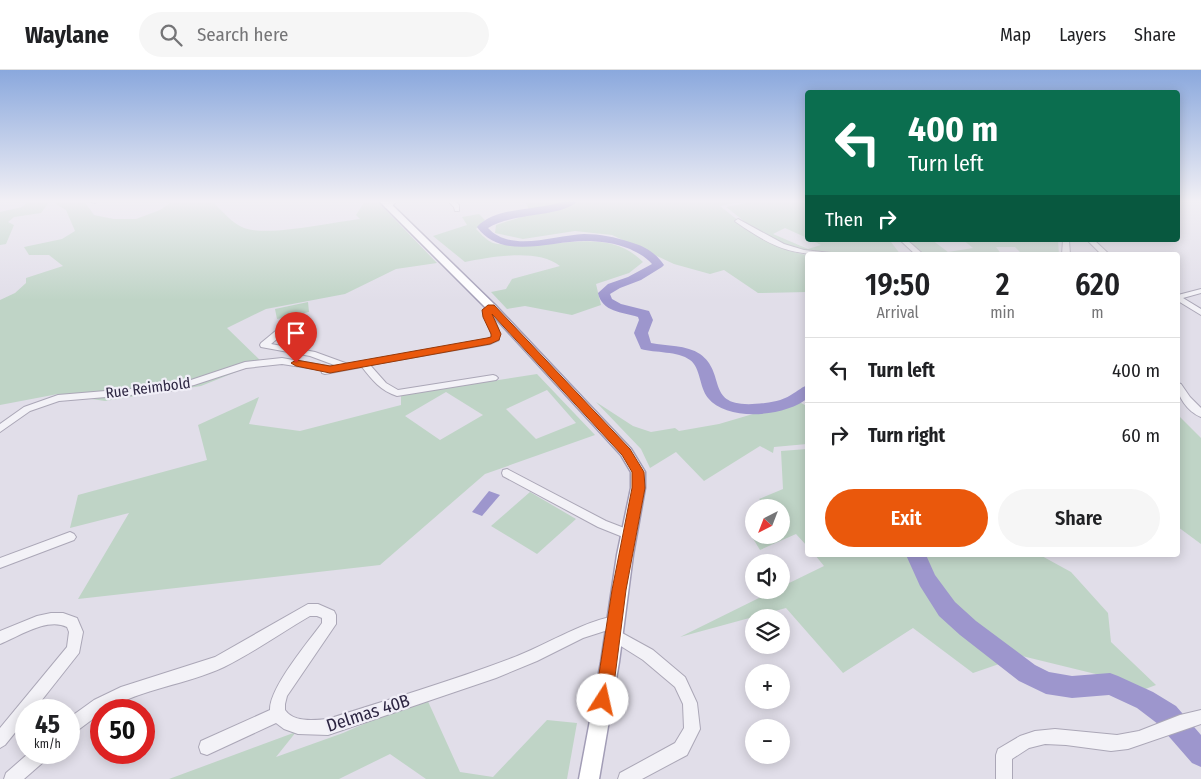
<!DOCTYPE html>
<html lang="en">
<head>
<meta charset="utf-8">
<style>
	body { margin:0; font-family:"Fira Sans Condensed",sans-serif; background:#f6f6f6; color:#202124; height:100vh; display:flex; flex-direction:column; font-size:19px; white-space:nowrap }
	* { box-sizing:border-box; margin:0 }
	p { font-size:16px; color:#757577 }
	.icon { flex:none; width:28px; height:28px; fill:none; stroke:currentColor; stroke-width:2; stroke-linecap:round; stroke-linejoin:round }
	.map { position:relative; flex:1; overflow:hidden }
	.drawer { position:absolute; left:805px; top:182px; width:375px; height:305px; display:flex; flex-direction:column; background:#fff; border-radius:5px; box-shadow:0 2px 12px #0003 }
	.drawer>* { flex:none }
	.top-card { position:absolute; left:805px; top:20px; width:375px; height:152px; border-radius:5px; box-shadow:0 2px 12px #0003; background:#0b6e4f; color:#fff; overflow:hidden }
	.needle { width:32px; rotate:222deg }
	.fabs { position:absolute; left:745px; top:429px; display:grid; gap:10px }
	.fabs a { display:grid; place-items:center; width:45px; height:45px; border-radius:50%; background:#fff; box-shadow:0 2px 12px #0003; font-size:25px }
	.speed { position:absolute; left:15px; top:629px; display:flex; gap:10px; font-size:25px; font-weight:700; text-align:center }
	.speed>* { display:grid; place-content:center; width:65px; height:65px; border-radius:50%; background:#fff; box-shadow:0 2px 12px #0003; line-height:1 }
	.speed small { font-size:12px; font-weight:400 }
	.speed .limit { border:8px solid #d22; background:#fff; color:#111 }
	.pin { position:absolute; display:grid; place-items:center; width:42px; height:42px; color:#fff; margin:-51px -21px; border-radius:50% 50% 50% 0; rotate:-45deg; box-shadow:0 0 5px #0007 }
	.pin .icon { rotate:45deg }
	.me { position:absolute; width:55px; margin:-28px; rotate:10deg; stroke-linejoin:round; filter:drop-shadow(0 0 4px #0008) }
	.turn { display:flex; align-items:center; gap:18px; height:105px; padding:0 20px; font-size:22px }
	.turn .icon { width:65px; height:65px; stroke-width:2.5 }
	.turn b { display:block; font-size:35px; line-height:42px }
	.then { display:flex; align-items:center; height:48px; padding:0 20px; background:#0003; gap:10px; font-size:19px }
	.eta { display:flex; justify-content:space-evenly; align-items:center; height:85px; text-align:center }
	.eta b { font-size:30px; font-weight:600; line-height:35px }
	.button { display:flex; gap:10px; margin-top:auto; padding:10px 20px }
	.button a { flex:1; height:58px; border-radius:30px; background:#ea580c; color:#fff; font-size:20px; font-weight:600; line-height:58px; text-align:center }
	.button a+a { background:#f6f6f6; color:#202124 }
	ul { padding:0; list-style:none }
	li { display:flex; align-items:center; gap:15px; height:65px; padding:0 20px; border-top:1px solid #e0e0e0 }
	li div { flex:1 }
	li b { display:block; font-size:19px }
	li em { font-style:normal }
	header { display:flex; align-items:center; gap:30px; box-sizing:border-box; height:70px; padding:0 25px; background:#fff; border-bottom:1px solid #e0e0e0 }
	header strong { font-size:24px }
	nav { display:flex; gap:28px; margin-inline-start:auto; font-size:18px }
	.search { width:350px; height:45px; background:#f6f6f6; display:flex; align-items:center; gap:12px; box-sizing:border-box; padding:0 18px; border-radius:28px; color:#757577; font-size:19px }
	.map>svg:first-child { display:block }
	.green { fill:#bfd4c6; fill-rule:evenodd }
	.water { fill:#9d96cd }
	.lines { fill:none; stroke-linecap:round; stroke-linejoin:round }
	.river { fill:#9d96cd; fill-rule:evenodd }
	.minor-casing { stroke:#aba7b7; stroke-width:2 }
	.major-casing { stroke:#a29db6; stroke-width:3 }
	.minor { fill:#f3f2f7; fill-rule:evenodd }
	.major { fill:#fff; fill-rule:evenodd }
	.route { fill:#ea580c; stroke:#983908 }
	.labels { text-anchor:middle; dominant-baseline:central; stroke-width:4.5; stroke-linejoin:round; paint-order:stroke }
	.street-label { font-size:15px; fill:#2d2642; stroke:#f0eef7 }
	.near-street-label { font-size:18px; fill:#2d2642; stroke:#f0eef7 }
</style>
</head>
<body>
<header>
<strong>Waylane</strong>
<div class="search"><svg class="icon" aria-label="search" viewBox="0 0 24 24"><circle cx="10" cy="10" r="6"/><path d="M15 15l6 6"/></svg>Search here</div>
<nav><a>Map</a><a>Layers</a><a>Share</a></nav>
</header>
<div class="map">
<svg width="1201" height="709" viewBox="0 0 1201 709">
	<rect width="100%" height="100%" fill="#e1dee9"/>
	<g class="green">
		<path d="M30,131H50L41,143L14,147L8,152L14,155L6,174L0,175V142L22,137Z"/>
		<path d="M58,131H84L94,145L114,149H136L160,140L173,131H221L214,133C222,141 233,154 244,158C268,167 333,152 360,149L356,145L363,134L362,131H377L437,193L396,199L345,224L266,239L227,258L266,296L246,298L201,316L105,331L58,324L0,335V230L15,223L26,213V208L63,196L49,185H29L24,177L62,169L75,161L66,140L56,134Z"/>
		<path d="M525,131H743L720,136C750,159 769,178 807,185V222L758,223L724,200L710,204L674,194L612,165L575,161L523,169L495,163L496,155L531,144Z"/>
		<path d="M757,131H807V168L785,158L773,164L808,179L821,175L811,170H896L898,171L891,172L901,185C859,185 810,189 772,171C756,163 741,148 726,137Z"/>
		<path d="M479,144L485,150L476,159C480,163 485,169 491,172C496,175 504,174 510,175C554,180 607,155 643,192L629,203L596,214L601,235L572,245L525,236L507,239L491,222L506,219L512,209L560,196C538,178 490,187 465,192L433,166L467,155L462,147Z"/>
		<path d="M904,170H932L948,182L973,178L963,170H1058L1059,185H1023L1015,177H996L1002,185H925Z"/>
		<path d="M308,232L309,242L277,249L275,239Z"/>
		<path d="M537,304L595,365L485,404L380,495L78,529L129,443L70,458L78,425L207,390L198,355L259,327L249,354L300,361L401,335V325ZM547,320L576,353L536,369L506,339ZM446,322L483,345L440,370L405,346Z"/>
		<path d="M797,331L807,336V374L774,377L773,383L760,376L704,411L676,382L650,398L641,379L596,332L633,356L651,362L675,358L679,361L719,354Z"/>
		<path d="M1178,345L1201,368V474L1178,457Z"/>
		<path d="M807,379V476L796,464L760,480L749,462L754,460V465H781V438L766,437L759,429L783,419L781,381Z"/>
		<path d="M530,422L576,449L537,484L491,456Z"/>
		<path d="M815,485H1040L1071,502L1108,543L1111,572L1156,615L1140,621L1112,608L1022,586L973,603L913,558L843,603L786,538L680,567L775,520H781V517L824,496Z"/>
		<path d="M426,627L460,702L493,707L547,650L577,653L567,709H426L390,684L339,709H169L296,662L276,687L343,663Z"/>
	</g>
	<path class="water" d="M489,421L500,425L482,446L472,442Z"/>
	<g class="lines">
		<g class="river">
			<path d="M564,131H578C560,148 513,142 488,158C511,183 555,165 584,164C600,164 615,167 630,172C644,176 655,182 664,195L662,197L641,210L620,218L610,224L612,229L621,234L649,241L653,250L648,263L651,273C666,276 687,275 700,284C729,305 701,341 765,333C775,332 786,329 794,323C799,320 802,317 808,315V328C785,347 727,352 708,328C699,317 701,298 690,290C678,281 655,283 641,279L634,263L639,250L638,247C622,242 602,242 598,223L608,214L628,207L652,194C646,187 638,183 630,179C615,173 600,171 585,171C549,171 502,191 477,157C496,136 539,141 564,131Z"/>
			<path d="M906,485H926L935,505L955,532L976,551L1035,595L1049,602L1072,606L1110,603L1118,606L1153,622L1176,636L1201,665V697L1192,693L1158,654L1137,638L1109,625L1072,628L1046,624L1019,611L960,565L939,546L920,516Z"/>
		</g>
		<defs>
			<g id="minor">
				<path d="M89,131H98L95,133Z"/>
				<path d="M390,131H397L390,138H386L385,137Z"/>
				<path d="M448,131H455L459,135V141H455L454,137Z"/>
				<path d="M738,149L784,174L804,180L831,183L835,185C790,185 772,177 736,152L735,151Z"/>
				<path d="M900,170H907L924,185H916Z"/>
				<path d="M1063,170H1069L1070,185H1062Z"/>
				<path d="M1087,170H1094L1110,185H1102Z"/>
				<path d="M1201,219V223L1183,228L1201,239V245L1178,231V225Z"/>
				<path d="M488,235H491L495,237L491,241L499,261V270L490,274L370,295L386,313L398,320L493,305L496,306L498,308L496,310L397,326C381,321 372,310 362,297L325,304L322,303L321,300L282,294L246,298L194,315L165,322L59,331L30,341L0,362V354L24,337L58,325L165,316L188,311L245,292L282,288L333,297L337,296L310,286L261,277L260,275L261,273L278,259L299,248H302L306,250L284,263L271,274L315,282L348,294L488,269L492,267V265L483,241Z"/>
				<path d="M1178,313L1181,314L1190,327L1201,338V347C1188,342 1176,326 1178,313Z"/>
				<path d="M507,399L606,451L632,461L634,464L632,467L628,469L598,457L503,406L502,403L503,400Z"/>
				<path d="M70,462L74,464L76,467L74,470L0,498V488Z"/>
				<path d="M308,534H318L334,541L336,545V554L287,626L285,634V640C294,653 315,650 328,649C390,629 452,611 512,588C547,575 577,554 614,546L619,548L621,552L619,556L613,558L653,580L685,607L697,633L700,659L687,685L642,709H618L620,703L675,673L684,658L683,634L675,617L643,590L608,568L606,564L608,560L611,559L583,568L537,591L496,608L328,665L298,664L284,659L276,653L207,685L201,683L199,677L201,671L270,640C269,618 309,571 322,553V548L317,546H310C282,562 253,583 224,597C186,615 143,618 106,640H101V643L74,663L69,666V648L94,630L121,617L215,587Z"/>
				<path d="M51,543H63L77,548L83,562L79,583L34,640H26V649L5,675L0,678V658L67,577L69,562L67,557C47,547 18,567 0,574V561L37,546Z"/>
				<path d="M1201,640V654L1128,679L1111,681L1066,675L1045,674L1029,678L1012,689V709H996V685L998,679L1020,666L1035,661L1055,659L1117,665L1139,661L1180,645Z"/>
				<path d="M30,682H50L48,688L24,709H4L6,703Z"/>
			</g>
			<path id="major" d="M379,131H388L495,235L631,379L645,402V418L633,485L619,592L599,709H579L601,592L617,485L631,418V402L621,385L487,239Z"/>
		</defs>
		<use href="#minor" class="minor-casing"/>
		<use href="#major" class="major-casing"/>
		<use href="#minor" class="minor"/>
		<use href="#major" class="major"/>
	</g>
	<linearGradient id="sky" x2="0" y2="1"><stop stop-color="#8aa8dd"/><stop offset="0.57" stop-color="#f2f0f5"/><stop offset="1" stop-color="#f2f0f5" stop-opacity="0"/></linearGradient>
	<rect width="1201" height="230" fill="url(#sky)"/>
	<path class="route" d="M488,235H494L630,379L644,402L645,418L626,520L612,630L609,636L603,638L597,636L595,630L612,520L632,418V402L622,385L492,244L501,264L499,270L490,274L330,303L296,296L291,293L296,290L330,296L487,268L491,267V264L483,247L482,240Z"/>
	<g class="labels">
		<g class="street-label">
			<text transform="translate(148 318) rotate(-7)">Rue Reimbold</text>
		</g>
		<g class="near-street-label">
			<text transform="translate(368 643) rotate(-18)">Delmas 40B</text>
		</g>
	</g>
</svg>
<div class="fabs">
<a><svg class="needle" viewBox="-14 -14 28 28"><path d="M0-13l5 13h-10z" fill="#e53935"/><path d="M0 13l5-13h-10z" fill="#757577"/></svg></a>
<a><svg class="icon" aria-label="sound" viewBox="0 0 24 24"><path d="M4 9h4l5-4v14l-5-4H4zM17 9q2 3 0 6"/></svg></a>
<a><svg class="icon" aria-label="layers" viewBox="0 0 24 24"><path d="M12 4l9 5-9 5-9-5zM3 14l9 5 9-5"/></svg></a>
<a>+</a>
<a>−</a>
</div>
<div class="speed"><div>45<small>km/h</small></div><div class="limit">50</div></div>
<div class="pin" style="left:296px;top:293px;background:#d93025"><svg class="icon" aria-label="arrive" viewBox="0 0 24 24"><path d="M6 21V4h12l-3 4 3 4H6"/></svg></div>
<svg class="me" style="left:603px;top:630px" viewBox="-20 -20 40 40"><circle r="19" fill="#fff"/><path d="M0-13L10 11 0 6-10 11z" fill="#ea580c"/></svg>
<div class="top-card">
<div class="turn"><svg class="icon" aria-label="left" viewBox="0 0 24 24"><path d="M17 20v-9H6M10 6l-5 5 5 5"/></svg><div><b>400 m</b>Turn left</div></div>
<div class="then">Then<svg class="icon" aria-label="right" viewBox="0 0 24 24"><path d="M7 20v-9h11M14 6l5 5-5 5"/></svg></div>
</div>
<section class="drawer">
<div class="eta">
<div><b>19:50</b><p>Arrival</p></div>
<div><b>2</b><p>min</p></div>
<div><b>620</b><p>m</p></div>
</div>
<ul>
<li><svg class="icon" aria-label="left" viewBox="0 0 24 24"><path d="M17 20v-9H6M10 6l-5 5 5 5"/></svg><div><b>Turn left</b></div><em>400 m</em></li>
<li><svg class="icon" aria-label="right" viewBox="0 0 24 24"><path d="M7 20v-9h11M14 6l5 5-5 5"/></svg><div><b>Turn right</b></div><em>60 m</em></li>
</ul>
<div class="button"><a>Exit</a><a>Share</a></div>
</section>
</div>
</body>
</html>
